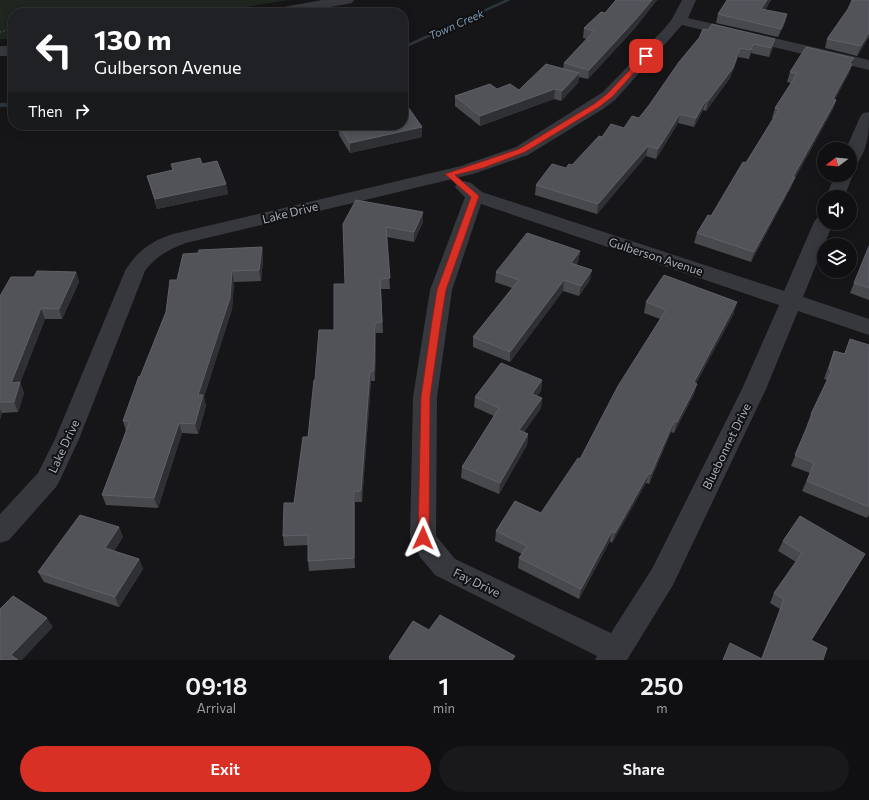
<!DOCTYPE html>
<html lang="en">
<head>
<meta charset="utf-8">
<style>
	body { margin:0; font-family:Commissioner,sans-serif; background:#19191b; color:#f1f3f6; height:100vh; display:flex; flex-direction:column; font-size:15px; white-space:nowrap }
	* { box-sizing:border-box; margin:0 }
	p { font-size:13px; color:#9c9d9f }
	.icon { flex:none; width:22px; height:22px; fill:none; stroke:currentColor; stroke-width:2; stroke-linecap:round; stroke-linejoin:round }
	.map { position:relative; height:660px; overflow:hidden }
	.panel { display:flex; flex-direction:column; background:#101012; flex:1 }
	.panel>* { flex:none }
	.guide { position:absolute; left:8px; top:8px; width:400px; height:122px; border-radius:16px; box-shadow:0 2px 10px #0003,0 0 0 1px #303032; background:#202124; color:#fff; overflow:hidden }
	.needle { width:26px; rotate:254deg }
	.controls { position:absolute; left:817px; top:142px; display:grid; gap:8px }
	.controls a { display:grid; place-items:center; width:40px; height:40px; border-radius:50%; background:#101012; box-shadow:0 2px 10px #0003,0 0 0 1px #303032; font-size:20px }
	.pin { position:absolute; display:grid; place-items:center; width:34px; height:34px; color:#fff; margin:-17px; border-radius:8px; box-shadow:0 2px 6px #0006 }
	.me { position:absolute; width:44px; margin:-22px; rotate:1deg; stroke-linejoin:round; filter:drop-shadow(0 0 3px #0008) }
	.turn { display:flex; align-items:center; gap:14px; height:84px; padding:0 20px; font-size:18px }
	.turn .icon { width:52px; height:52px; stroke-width:2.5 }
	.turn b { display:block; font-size:28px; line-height:34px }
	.then { display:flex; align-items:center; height:38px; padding:0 20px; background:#0003; gap:8px; font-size:15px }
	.eta { display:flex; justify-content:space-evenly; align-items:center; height:68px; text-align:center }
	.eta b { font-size:24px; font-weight:600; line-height:28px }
	.primary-button { display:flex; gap:8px; margin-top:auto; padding:8px 20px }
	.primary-button a { flex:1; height:46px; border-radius:24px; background:#d93025; color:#fff; font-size:16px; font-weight:600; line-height:46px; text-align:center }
	.primary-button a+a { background:#19191b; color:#f1f3f6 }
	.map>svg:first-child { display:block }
	.green { fill:#1e261f }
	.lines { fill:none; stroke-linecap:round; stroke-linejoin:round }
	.stream { fill:#2c353c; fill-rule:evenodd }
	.path { stroke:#3d3f44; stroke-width:2; stroke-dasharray:1.5 2; stroke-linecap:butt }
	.street { fill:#37383d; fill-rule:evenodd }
	.wall { fill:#47494d }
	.shaded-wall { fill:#2f3033 }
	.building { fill:#525359; stroke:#5f6168 }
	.route { fill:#d93025; stroke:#8d1f18 }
	.labels { text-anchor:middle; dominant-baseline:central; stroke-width:4; stroke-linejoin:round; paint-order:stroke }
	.far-water-label { font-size:11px; font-style:italic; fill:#7f9bb3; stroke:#111113 }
	.street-label { font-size:12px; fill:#a8adb8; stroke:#111113 }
</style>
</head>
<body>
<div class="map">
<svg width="869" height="660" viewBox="0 0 869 660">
	<rect width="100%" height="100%" fill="#161618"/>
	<path class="green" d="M0,0H288L212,13H13V39H0Z"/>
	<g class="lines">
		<g class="stream">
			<path d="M505,0H511L403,49V46Z"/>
			<rect x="0" y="103" width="13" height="4"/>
		</g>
		<path class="path" d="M0,32L13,29"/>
		<g class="street">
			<path d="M322,0H354L352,3L347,4L298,13H266L268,10L273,9Z"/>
			<path d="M682,0H696L688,18L869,60V70L682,25L615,100L603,109L528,155L473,174L186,243C169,249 155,257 145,271L79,439L60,480L56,487L9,540L0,543V514L38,473L55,439L125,271C137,251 151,241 173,234L461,166L516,147L603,92L664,29L672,19Z"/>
			<rect x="0" y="46" width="13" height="10"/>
			<path d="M869,112C869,132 869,147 856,165L850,166V149H846L860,117L863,113Z"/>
			<path d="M850,171L853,175L844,197H826L835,175H850Z"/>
			<path d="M464,181L471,183L482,192L784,291L814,222L817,218L824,216V223H833L803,297L869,319V335L798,311L766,389L673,585L627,660H595L597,656L435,575L420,557L410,538L413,397L430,290L465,197L455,187L457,183ZM481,204L779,305L742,389L653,567L611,633L455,559L436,536L437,397L452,290Z"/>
		</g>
	</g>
	<g class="wall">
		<path d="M616,0H657L635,28L588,79L579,77L578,83L561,101L554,99L480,126L455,106V96L497,89L519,90L563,68L564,63L587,39L583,38L584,28L605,13Z"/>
		<path d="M771,0L765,10L787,14L785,23L778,37L716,23L718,14Z"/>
		<path d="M869,0V37L857,56L825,48L827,39L848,9Z"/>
		<path d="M699,38L775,39L773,48L769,57L751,53L749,59L738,57L730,78L706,111L703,110L694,127L678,123L656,159L646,156L597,214L535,195L536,185L572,165L602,137L624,128L639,118L650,104Z"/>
		<path d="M854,58L849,73L835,99L836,100L833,109L794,180L791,187L751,262L694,243L697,233L711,216L774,118H772L775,108L791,83L787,82L790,72Z"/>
		<path d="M338,125L422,137L350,153L339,135Z"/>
		<path d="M171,164H202L226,184L228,194L157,209L147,176L173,170Z"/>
		<path d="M356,200L423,222L414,242L387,237L390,289H381L383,333H376L375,381H371L362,502H355V568L309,571L308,561V545L284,546L283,536L294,503L308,437L315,380L334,330L345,284Z"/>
		<path d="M869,246V300L850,293Z"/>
		<path d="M262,247L263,258L261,281L234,282L232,309L204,397L206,406L198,434L182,433L158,508L106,505L102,495L126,431L123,421L166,312L177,280L198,253Z"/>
		<path d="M580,251L578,262L576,265L590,280L579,296L563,291L510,362L473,347V337L512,288L495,282L496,272Z"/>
		<path d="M76,272L79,282L62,319H45L20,383L24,393L18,412L2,413L0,419V296L34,277Z"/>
		<path d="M646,302L734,313L696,383L694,394L674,433L671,432L649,484L646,483L612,543L610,541L579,599L518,568L519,558L522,554L495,541L496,531L541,513L580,459L660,319L644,313Z"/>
		<path d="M850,339L869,345V515L867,518L802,491L810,473L791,466L808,425H807L811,414L827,380L824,379L834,351L844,354Z"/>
		<path d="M542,380L541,391L537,396L542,398L541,408L524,432L528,434L527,445L499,494L461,478L462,467L494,416L474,407L475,397Z"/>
		<path d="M119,527L123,537L114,551L139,559L143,569L119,607L44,582L38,572Z"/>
		<path d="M783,541L859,564L811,640L823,660H723L761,659L780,609L770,603L774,593L796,562L778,551Z"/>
		<path d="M429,630L514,660H389V657Z"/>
	</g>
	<g class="shaded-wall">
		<path d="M652,0H657L635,28L588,79L589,70Z"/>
		<path d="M767,0H771L759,18L761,9Z"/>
		<path d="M787,14L785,23L778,37L781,29Z"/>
		<path d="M869,33V37L857,56L861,46Z"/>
		<path d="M775,39L773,48L769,57L771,48Z"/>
		<path d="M753,44L751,53L749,59L751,50Z"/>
		<path d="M740,48L738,57L730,78L706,111L708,101Z"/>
		<path d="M854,58L849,73L830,109L833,99L850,63Z"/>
		<path d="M579,73L578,83L561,101L562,91Z"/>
		<path d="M555,89L554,99L480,126V116Z"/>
		<path d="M706,100L703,110L694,127L696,118Z"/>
		<path d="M836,100L833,109L794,180L791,187L751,262L754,252L793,177Z"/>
		<path d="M680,114L678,123L656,159L658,149Z"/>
		<path d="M422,127V137L350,153V143Z"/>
		<path d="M648,146L646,156L597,214L598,204Z"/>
		<path d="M226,184L228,194L157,209L155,199Z"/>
		<path d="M423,212V222L414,242V232Z"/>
		<path d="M262,247L263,258L261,281L259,270Z"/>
		<path d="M580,251L578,262L570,273L571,263Z"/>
		<path d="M592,270L590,280L579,296L581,286Z"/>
		<path d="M232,271L234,282L232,309L204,397L206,406L198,434L195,424L198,395Z"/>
		<path d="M76,272L79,282L62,319L59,309Z"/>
		<path d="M564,280L563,291L510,362V352Z"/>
		<path d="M737,302L734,313L691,393L694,382Z"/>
		<path d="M41,308L45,319L20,383L24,393L18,412L14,402L11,383Z"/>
		<path d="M375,323L376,333L375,381L374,371Z"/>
		<path d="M370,371L371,381L362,502L361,491Z"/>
		<path d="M542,380L541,391L531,404L532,394Z"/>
		<path d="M697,384L694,394L674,433L677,422Z"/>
		<path d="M542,398L541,408L518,441L519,430Z"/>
		<path d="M0,409L2,413L0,419Z"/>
		<path d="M674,421L671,432L649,484L651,474Z"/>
		<path d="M179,423L182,433L158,508L154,498Z"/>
		<path d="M528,434L527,445L499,494L500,483Z"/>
		<path d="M649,473L646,483L612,543L615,533Z"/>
		<path d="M354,491L355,502V568L354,558Z"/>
		<path d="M119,527L123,537L109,558L105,548Z"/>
		<path d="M612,531L610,541L579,599L581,589Z"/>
		<path d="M865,554L859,564L806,650L811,640Z"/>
		<path d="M139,559L143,569L119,607L115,597Z"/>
		<path d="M47,618L53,627L22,660H14L11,655Z"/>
	</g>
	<g class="building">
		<path d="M616,0H652L636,19L589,70L564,63L594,31L584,28L601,12L605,13Z"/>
		<path d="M727,0H767L761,9L787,14L781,29L718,14Z"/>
		<path d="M852,0H869V33L861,46L827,39L848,9Z"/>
		<path d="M712,24L775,39L771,48L753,44L751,50L740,48L733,68L708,101L706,100L696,118L680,114L658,149L648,146L598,204L536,185L552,164L566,168L569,164L572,165L599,136L602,137L611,124L624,128L632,116L639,118L650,104L679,62L699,38L703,29L708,30Z"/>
		<path d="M806,47L854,58L850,63L852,64L833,99L836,100L793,177H795L754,252L697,233L708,215L711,216L743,162L746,163L779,109L775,108L797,74L790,72Z"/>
		<path d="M546,64L579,73L562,91L555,89L480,116L455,96L490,84L497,89L510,84L519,90Z"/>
		<path d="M406,104L422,127L350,143L338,125H403V105Z"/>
		<path d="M200,158L202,164L217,161L226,184L155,199L147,176L173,170L171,164Z"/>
		<path d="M356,200L423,212L414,232L386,227L390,278L380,279L382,322L375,323L374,371H370L361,491H354V558L308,561V535L283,536L284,503H294L303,437H308L314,380H315L319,330H334V284H345L343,224Z"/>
		<path d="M527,233L580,251L571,263L592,270L581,286L564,280L510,352L473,337L519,280L496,272Z"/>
		<path d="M869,246V288L854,283Z"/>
		<path d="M262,247L259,270L232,271L230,298L198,395H203L195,424L179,423L154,498L102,495L130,421H123L139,376L140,377L166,312L170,280H177L183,254L198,253L199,250Z"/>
		<path d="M37,271L76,272L59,309L41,308L11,383L20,382L14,402H0V296L11,277H34Z"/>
		<path d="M664,275L737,302L694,382L697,384L677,422L674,421L651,474L649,473L615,533L612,531L581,589L519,558L527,546L496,531L515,501L541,513L578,458L580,459L618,386L666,310L646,302Z"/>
		<path d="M850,339L869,345V507L807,481L814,463L795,455L812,415L811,414L832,370L829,369L834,351L845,354Z"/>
		<path d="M501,363L542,380L532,394L542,398L519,430L528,434L500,483L462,467L499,408L475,397Z"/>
		<path d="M80,515L119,527L105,548L139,559L115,597L38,572Z"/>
		<path d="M800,516L865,554L811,640L827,648L823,660H723L730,643L762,659L784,599L774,593L802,553L783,541Z"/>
		<path d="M13,596L47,618L11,655L18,660H0V609Z"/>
		<path d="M440,615L515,656L512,660H394L389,657L413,621L429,630Z"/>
	</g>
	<path class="route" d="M644,55L649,56L612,97L599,107L525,152L483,168L455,175L479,196L446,290L441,321L430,397L429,538L427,542L423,543L419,542L418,538L421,397L432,321L437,290L471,197L445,174L519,149L594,104L607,94Z"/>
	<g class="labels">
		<g class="far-water-label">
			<text transform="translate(456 24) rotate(-24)">Town Creek</text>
		</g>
		<g class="street-label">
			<text transform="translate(290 212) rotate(-14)">Lake Drive</text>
			<text transform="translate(656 256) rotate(18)">Gulberson Avenue</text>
			<text transform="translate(63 446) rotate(-65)">Lake Drive</text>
			<text transform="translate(726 446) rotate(-64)">Bluebonnet Drive</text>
			<text transform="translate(477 582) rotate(26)">Fay Drive</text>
		</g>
	</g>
</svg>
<div class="controls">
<a><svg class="needle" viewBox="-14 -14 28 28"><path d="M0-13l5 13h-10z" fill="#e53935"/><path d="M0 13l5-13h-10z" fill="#9c9d9f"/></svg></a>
<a><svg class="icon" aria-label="sound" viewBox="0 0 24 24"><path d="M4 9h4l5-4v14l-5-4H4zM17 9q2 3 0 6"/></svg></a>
<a><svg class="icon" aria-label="layers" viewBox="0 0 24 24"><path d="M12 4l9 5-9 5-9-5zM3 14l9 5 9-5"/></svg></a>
</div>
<div class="pin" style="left:646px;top:56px;background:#d93025"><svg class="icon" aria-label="arrive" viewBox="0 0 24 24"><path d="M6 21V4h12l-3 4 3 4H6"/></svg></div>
<svg class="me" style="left:423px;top:538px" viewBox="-20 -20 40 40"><path d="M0-17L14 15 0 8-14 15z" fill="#d93025" stroke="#fff" stroke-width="4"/></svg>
<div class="guide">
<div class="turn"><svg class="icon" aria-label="left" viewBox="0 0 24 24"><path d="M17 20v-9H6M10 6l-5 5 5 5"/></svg><div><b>130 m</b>Gulberson Avenue</div></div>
<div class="then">Then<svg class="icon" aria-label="right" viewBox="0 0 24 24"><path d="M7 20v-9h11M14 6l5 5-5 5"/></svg></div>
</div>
</div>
<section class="panel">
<div class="eta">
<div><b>09:18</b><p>Arrival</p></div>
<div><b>1</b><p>min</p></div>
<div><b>250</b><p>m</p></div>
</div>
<div class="primary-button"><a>Exit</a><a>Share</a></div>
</section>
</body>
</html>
